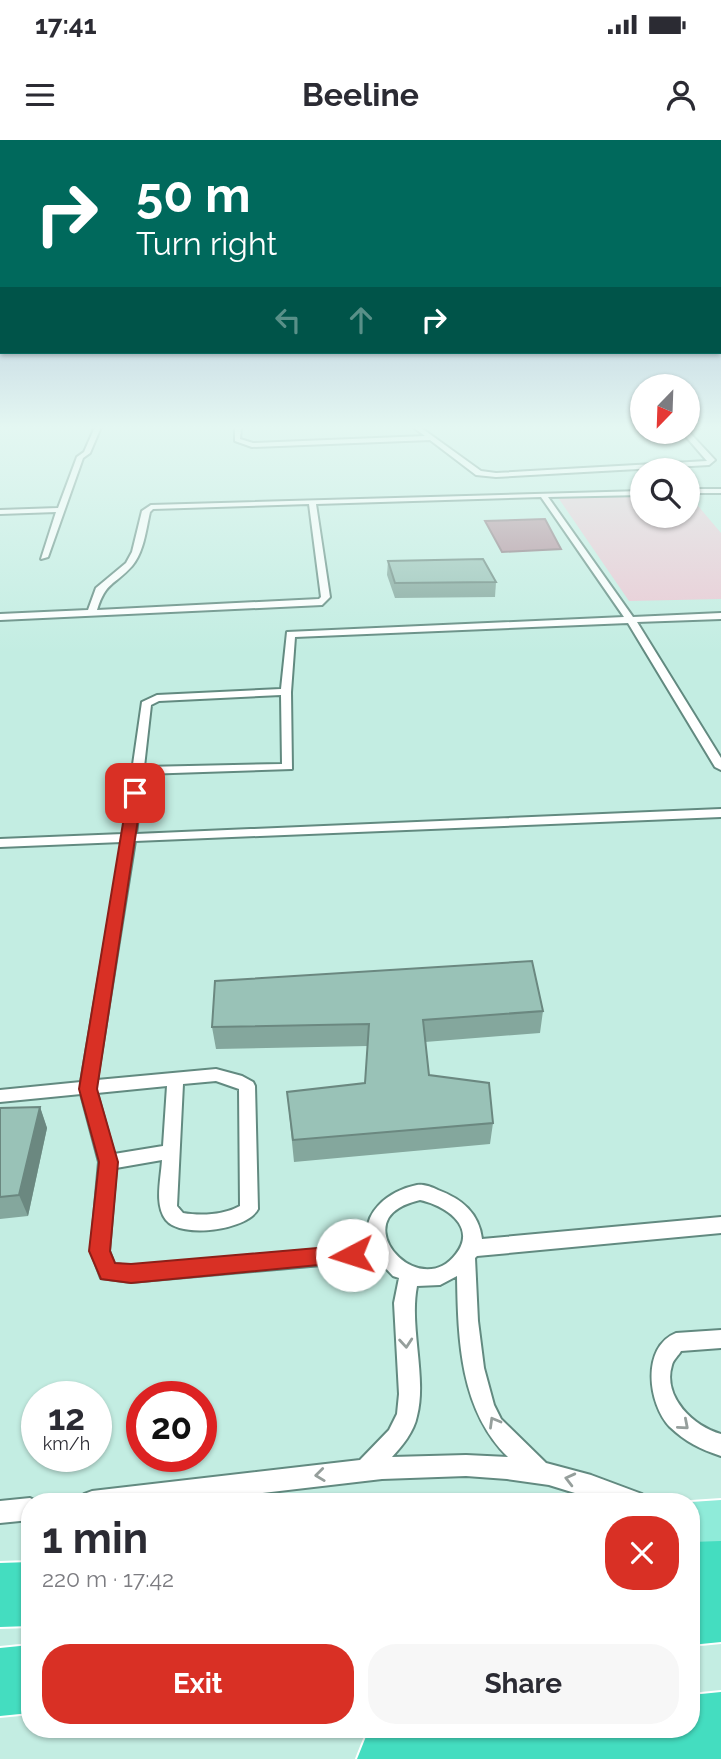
<!DOCTYPE html>
<html lang="en">
<head>
<meta charset="utf-8">
<style>
	body { margin:0; font-family:Raleway,sans-serif; background:#f7f7f7; color:#2b2b33; height:100vh; display:flex; flex-direction:column; font-size:26px; white-space:nowrap }
	* { box-sizing:border-box; margin:0 }
	p { font-size:23px; color:#7c7c81 }
	.icon { flex:none; width:38px; height:38px; fill:none; stroke:currentColor; stroke-width:2; stroke-linecap:round; stroke-linejoin:round }
	.map { position:relative; flex:1; overflow:hidden }
	.side { position:absolute; left:21px; top:1353px; width:679px; height:245px; display:flex; flex-direction:column; background:#fff; border-radius:28px; box-shadow:0 2px 5px #0004 }
	.side>* { flex:none }
	.hud { position:absolute; left:0px; top:0px; width:721px; height:214px; box-shadow:0 2px 5px #0004; background:#00695c; color:#fff; overflow:hidden }
	.needle { width:46px; rotate:203deg }
	.buttons { position:absolute; left:630px; top:234px; display:grid; gap:14px }
	.buttons a { display:grid; place-items:center; width:70px; height:70px; border-radius:50%; background:#fff; box-shadow:0 2px 5px #0004; font-size:35px }
	.speed { position:absolute; left:21px; top:1241px; display:flex; gap:14px; font-size:35px; font-weight:700; text-align:center }
	.speed>* { display:grid; place-content:center; width:91px; height:91px; border-radius:50%; background:#fff; box-shadow:0 2px 5px #0004; line-height:1 }
	.speed small { font-size:18px; font-weight:400 }
	.speed .limit { border:10px solid #d22; background:#fff; color:#111 }
	.pin { position:absolute; display:grid; place-items:center; width:60px; height:60px; color:#fff; margin:-30px; border-radius:14px; box-shadow:0 4px 10px #0006 }
	.me { position:absolute; width:77px; margin:-38px; rotate:265deg; stroke-linejoin:round; filter:drop-shadow(0 0 5px #0008) }
	.turn { display:flex; align-items:center; gap:24px; height:147px; padding:0 21px; font-size:32px }
	.turn .icon { width:91px; height:91px; stroke-width:2.5 }
	.turn b { display:block; font-size:49px; line-height:60px }
	.lanes { display:flex; align-items:center; height:66px; padding:0 21px; background:#0003; justify-content:center; gap:35px; direction:ltr }
	.lanes .off { opacity:.35 }
	.round { display:grid; place-items:center; flex:none; width:74px; height:74px; border-radius:28px; background:#f7f7f7 }
	.headline { display:flex; align-items:center; justify-content:space-between; height:119px; padding:0 21px }
	h1 { font-size:42px; font-weight:700; line-height:52px }
	.action { display:flex; gap:14px; margin-top:auto; padding:14px 21px }
	.action a { flex:1; height:80px; border-radius:28px; background:#d93025; color:#fff; font-size:28px; font-weight:700; line-height:80px; text-align:center }
	.action a+a { background:#f7f7f7; color:#2b2b33 }
	.status { display:flex; justify-content:space-between; align-items:center; height:49px; padding:0 35px; background:#fff; direction:ltr }
	.status svg { height:19px; fill:currentColor }
	header { display:flex; justify-content:space-between; align-items:center; height:91px; padding:0 21px; background:#fff; font-size:32px; font-weight:700 }
	.map>svg:first-child { display:block }
	.green { fill:#eac8d3 }
	.water { fill:#b08b98; stroke:#89747c; stroke-width:2 }
	.lines { fill:none; stroke-linecap:round; stroke-linejoin:round }
	.service-casing { stroke:#628a80; stroke-width:4 }
	.primary-casing { stroke:#fff; stroke-width:4 }
	.motorway-casing { stroke:#fff; stroke-width:4 }
	.service { fill:#fff; fill-rule:evenodd }
	.primary { fill:#8febd9; fill-rule:evenodd }
	.motorway { fill:#44ddc0; fill-rule:evenodd }
	.wall { fill:#84a79d }
	.shaded-wall { fill:#6b8880 }
	.building { fill:#99c2b7; stroke:#6b8880; stroke-width:2 }
	.oneway { stroke:#969f9c }
	.route { fill:#d93025; stroke:#8d1f18; stroke-width:2 }
</style>
</head>
<body>
<div class="status"><b>17:41</b><svg viewBox="0 0 49 12"><path d="M0 12V9h3v3zM5 12V6h3v6zM10 12V3h3v9zM15 12V0h3v12zM26 1h20v11H26zM47 4h2v5h-2z"/></svg></div>
<header><svg class="icon" aria-label="menu" viewBox="0 0 24 24"><path d="M4 6h16M4 12h16M4 18h16"/></svg>Beeline<svg class="icon" aria-label="person" viewBox="0 0 24 24"><circle cx="12" cy="8" r="4"/><path d="M4 21q1-7 8-7t8 7"/></svg></header>
<div class="map">
<svg width="721" height="1619" viewBox="0 0 721 1619">
	<rect width="100%" height="100%" fill="#c3ede2"/>
	<path class="green" d="M642,353V376H688V354L721,393V459L629,461L557,356Z"/>
	<path class="water" d="M545,379L561,409L502,412L485,381Z"/>
	<g class="lines">
		<defs>
			<g id="service">
				<path d="M95,287H101L90,313L83,318L48,417L41,419L56,372L0,374V370L58,368L77,317L84,312Z"/>
				<path d="M235,287H241L240,299L253,303L425,296L413,287H420L481,331L496,333L707,321L682,292L688,291L715,320L709,325L496,337L476,335L430,300L252,307L235,301Z"/>
				<path d="M688,287H703L688,290Z"/>
				<rect x="688" y="349" width="33" height="4"/>
				<path d="M642,351V355L548,357L633,477L721,473V479L637,482L721,618V630L715,627L628,483L295,497L291,552L292,629L143,634L136,694L721,669V677L135,701L97,940L216,929L242,936L253,942L255,946L258,1069C248,1090 181,1099 166,1080C154,1065 161,1039 162,1020L116,1028L109,1111L114,1124L131,1126L371,1105C357,1074 390,1050 417,1045C423,1044 432,1047 438,1050C462,1059 479,1073 482,1099L721,1077V1093L477,1116L475,1118L478,1181L484,1228L494,1265L501,1279L546,1323L591,1335L642,1354L645,1362H604L549,1345L507,1339L466,1336L382,1339L187,1362H81L84,1354L92,1351L360,1320L389,1290L397,1274L399,1254L394,1163L399,1138L393,1136L378,1120L131,1142L101,1138L91,1111L99,1022L81,954L0,962V950L81,942L122,702L0,707V699L123,694L142,562L157,555L281,549L287,492L624,477L541,357L316,364L330,457L322,465L0,480V474L88,470L96,448L126,423L132,412L142,371L151,365ZM309,364L321,457L319,459L97,470C106,441 114,446 132,426C144,412 146,389 150,372L153,369ZM281,555L282,624L144,627L151,565L159,561ZM216,941L239,949L240,1066C224,1075 201,1076 183,1073L177,1066L183,944ZM167,946L163,1006L114,1014L97,953ZM420,1060C444,1065 478,1086 456,1114C422,1159 357,1093 399,1068C405,1064 413,1062 420,1060ZM457,1136C458,1200 460,1270 508,1317L466,1315L392,1317C402,1306 414,1292 417,1276C427,1238 409,1187 417,1146L440,1145Z"/>
				<path d="M721,1190V1208L681,1211C679,1215 673,1220 672,1225C662,1257 694,1287 721,1294V1316C700,1309 686,1302 670,1287C648,1264 641,1207 676,1193Z"/>
				<path d="M30,1358L38,1362H30V1380L0,1383V1361Z"/>
			</g>
			<path id="primary" d="M721,1360V1422L691,1424V1362Z"/>
			<g id="motorway">
				<path d="M721,1401V1502L691,1505V1402Z"/>
				<path d="M30,1422V1486L0,1487V1423Z"/>
				<path d="M30,1505V1573L0,1576V1508Z"/>
				<path d="M721,1552V1619H357L367,1594L380,1589H691V1555Z"/>
			</g>
		</defs>
		<use href="#service" class="service-casing"/>
		<use href="#primary" class="primary-casing"/>
		<use href="#motorway" class="motorway-casing"/>
		<use href="#service" class="service"/>
		<use href="#primary" class="primary"/>
		<use href="#motorway" class="motorway"/>
	</g>
	<g class="wall">
		<path d="M388,421L496,442L495,457L395,458L387,435Z"/>
		<path d="M543,871L540,893L425,902L429,935L493,983L490,1004L294,1022L287,952L365,943L368,906L216,909L212,887Z"/>
		<path d="M40,967L47,988L28,1076L0,1079V968Z"/>
	</g>
	<path class="shaded-wall" d="M40,967L47,988L28,1076L19,1055Z"/>
	<g class="building">
		<path d="M483,419L496,442L395,443L388,421Z"/>
		<path d="M532,821L543,871L423,880L429,935L489,943L493,983L293,1000L287,952L365,943L369,884L212,887L215,841Z"/>
		<path d="M40,967L19,1055L0,1057V968Z"/>
	</g>
	<defs><path id="oneway-chevron" d="M-2-3.5L2.5 0L-2 3.5" fill="none" stroke-width="1.6" stroke-linecap="round" stroke-linejoin="round" transform="scale(1.75)"/></defs>
	<g class="oneway">
		<use href="#oneway-chevron" transform="translate(406 1203) rotate(85)"/>
		<use href="#oneway-chevron" transform="translate(494 1282) rotate(-120)"/>
		<use href="#oneway-chevron" transform="translate(684 1285) rotate(41)"/>
		<use href="#oneway-chevron" transform="translate(320 1335) rotate(173)"/>
		<use href="#oneway-chevron" transform="translate(570 1339) rotate(-166)"/>
	</g>
	<linearGradient id="sky" x2="0" y2="1"><stop stop-color="#91a4c8"/><stop offset="0.56" stop-color="#e4f7f2"/><stop offset="1" stop-color="#e4f7f2" stop-opacity="0"/></linearGradient>
	<rect width="721" height="513" fill="url(#sky)"/>
	<path class="route" d="M135,649L142,653L97,949L118,1022L110,1111L115,1123L131,1124L352,1105L360,1108L363,1115L360,1121L131,1143L101,1139L89,1111L99,1022L79,949L128,653Z"/>
</svg>
<div class="buttons">
<a><svg class="needle" viewBox="-14 -14 28 28"><path d="M0-13l5 13h-10z" fill="#e53935"/><path d="M0 13l5-13h-10z" fill="#7c7c81"/></svg></a>
<a><svg class="icon" aria-label="search" viewBox="0 0 24 24"><circle cx="10" cy="10" r="6"/><path d="M15 15l6 6"/></svg></a>
</div>
<div class="speed"><div>12<small>km/h</small></div><div class="limit">20</div></div>
<div class="pin" style="left:135px;top:653px;background:#d93025"><svg class="icon" aria-label="arrive" viewBox="0 0 24 24"><path d="M6 21V4h12l-3 4 3 4H6"/></svg></div>
<svg class="me" style="left:352px;top:1115px" viewBox="-20 -20 40 40"><circle r="19" fill="#fff"/><path d="M0-13L10 11 0 6-10 11z" fill="#d93025"/></svg>
<div class="hud">
<div class="turn"><svg class="icon" aria-label="right" viewBox="0 0 24 24"><path d="M7 20v-9h11M14 6l5 5-5 5"/></svg><div><b>50 m</b>Turn right</div></div>
<div class="lanes"><svg class="icon off" aria-label="left" viewBox="0 0 24 24"><path d="M17 20v-9H6M10 6l-5 5 5 5"/></svg><svg class="icon off" aria-label="ahead" viewBox="0 0 24 24"><path d="M12 20V5M6 11l6-6 6 6"/></svg><svg class="icon" aria-label="right" viewBox="0 0 24 24"><path d="M7 20v-9h11M14 6l5 5-5 5"/></svg></div>
</div>
<section class="side">
<div class="headline"><div><h1>1 min</h1><p>220 m · 17:42</p></div><a class="round" style="background:#d93025;color:#fff"><svg class="icon" aria-label="close" viewBox="0 0 24 24"><path d="M6 6l12 12M18 6L6 18"/></svg></a></div>
<div class="action"><a>Exit</a><a>Share</a></div>
</section>
</div>
</body>
</html>
